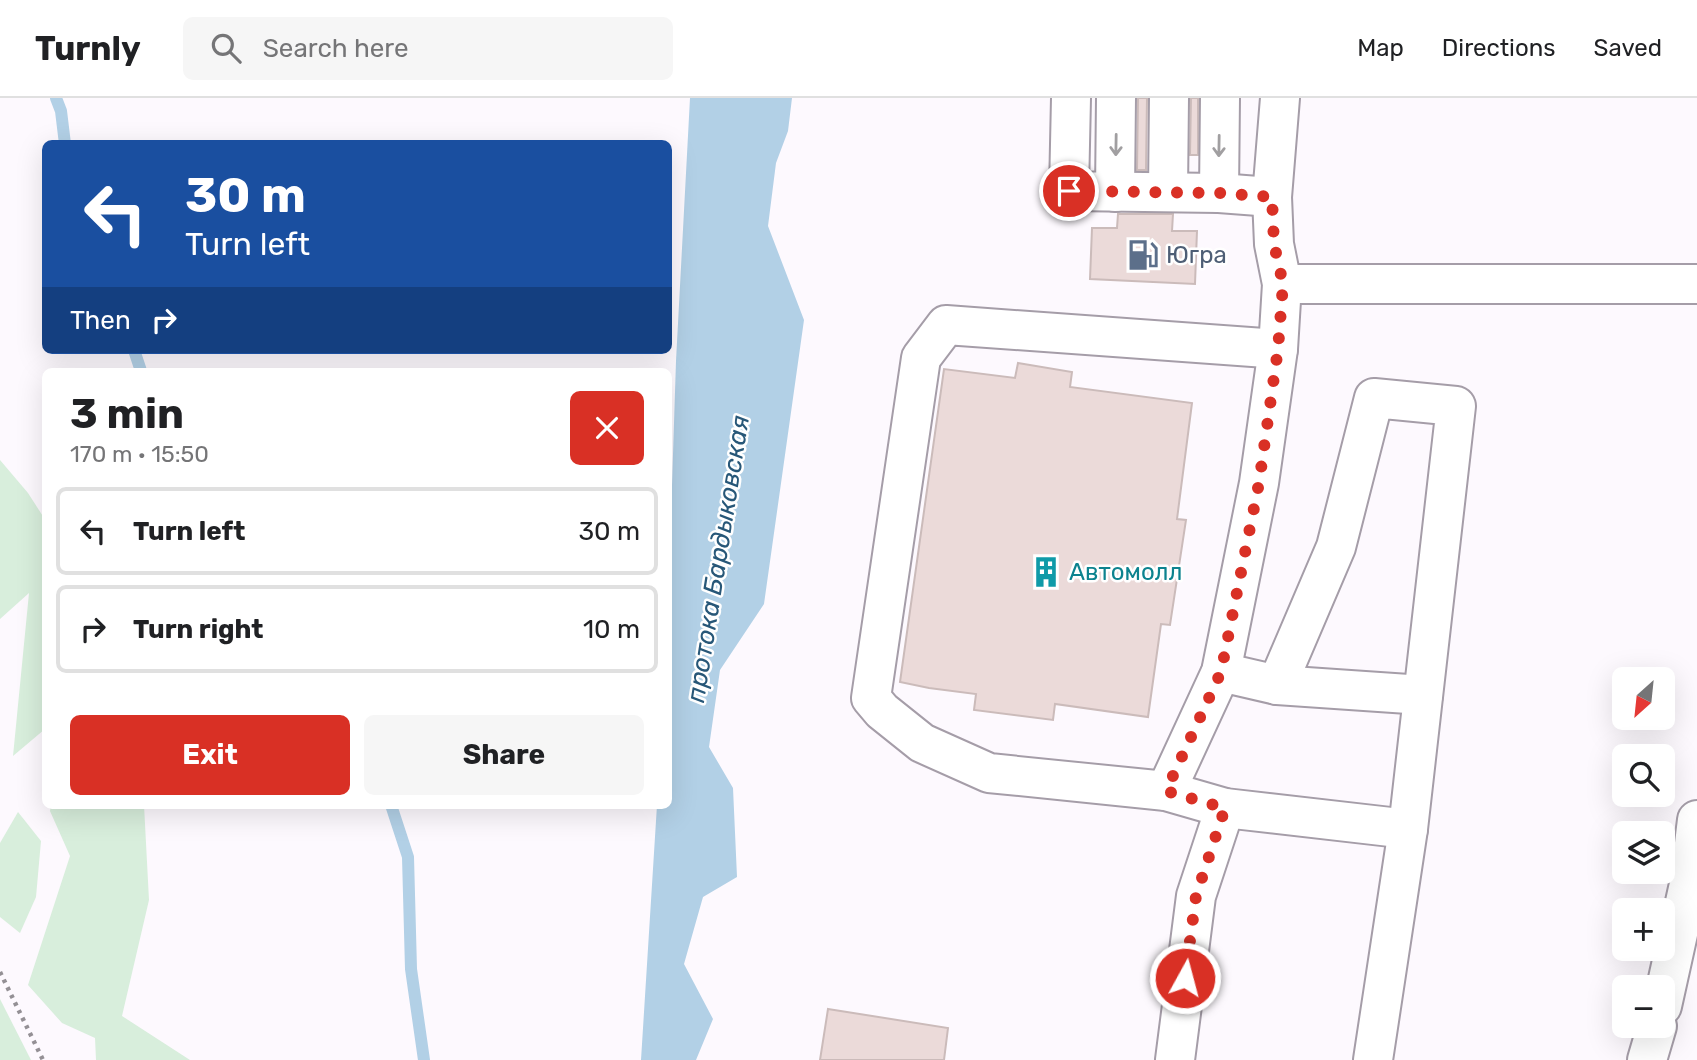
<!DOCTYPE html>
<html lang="en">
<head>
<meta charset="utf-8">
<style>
	body { margin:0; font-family:Rubik,sans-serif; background:#f6f6f6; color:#202124; height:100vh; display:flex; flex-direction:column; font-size:26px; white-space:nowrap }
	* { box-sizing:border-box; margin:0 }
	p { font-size:23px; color:#757577 }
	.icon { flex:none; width:38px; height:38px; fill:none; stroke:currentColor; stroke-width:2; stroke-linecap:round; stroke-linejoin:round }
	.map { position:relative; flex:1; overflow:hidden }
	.drawer { position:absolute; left:42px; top:270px; width:630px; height:441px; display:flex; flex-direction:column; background:#fff; border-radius:10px; box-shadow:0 7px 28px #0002 }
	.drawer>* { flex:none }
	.hud { position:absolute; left:42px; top:42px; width:630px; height:214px; border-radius:10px; box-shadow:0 7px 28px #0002; background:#1a4fa0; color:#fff; overflow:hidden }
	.needle { width:46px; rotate:207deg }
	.tools { position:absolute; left:1612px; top:569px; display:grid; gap:14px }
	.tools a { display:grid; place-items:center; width:63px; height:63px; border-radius:10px; background:#fff; box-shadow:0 7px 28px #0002; font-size:35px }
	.pin { position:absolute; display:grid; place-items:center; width:60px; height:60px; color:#fff; margin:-30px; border:4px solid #fff; border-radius:50%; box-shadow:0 2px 7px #0007 }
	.me { position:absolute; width:77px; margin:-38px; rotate:7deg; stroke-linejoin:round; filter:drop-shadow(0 0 5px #0008) }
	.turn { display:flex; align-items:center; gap:24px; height:147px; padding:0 28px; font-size:32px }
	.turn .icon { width:91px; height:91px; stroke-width:2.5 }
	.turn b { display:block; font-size:49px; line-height:60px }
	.then { display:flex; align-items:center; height:66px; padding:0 28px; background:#0003; gap:14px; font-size:26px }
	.round { display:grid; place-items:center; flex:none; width:74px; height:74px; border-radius:10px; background:#f6f6f6 }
	.headline { display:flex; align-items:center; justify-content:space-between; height:119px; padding:0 28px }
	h1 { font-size:42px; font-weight:700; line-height:52px }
	.cta { display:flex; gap:14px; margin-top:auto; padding:14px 28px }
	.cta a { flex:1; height:80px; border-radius:10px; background:#d93025; color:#fff; font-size:28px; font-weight:700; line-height:80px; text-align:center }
	.cta a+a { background:#f6f6f6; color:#202124 }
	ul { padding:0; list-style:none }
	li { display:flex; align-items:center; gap:21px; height:88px; margin:0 14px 10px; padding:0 14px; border:4px solid #e0e0e0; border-radius:10px }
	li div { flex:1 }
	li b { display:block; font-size:26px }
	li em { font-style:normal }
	header { display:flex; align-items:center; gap:42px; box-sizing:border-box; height:98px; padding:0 35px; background:#fff; border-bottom:2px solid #e0e0e0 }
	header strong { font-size:33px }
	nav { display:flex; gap:38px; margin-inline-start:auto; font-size:24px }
	.search { width:490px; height:63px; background:#f6f6f6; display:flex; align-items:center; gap:18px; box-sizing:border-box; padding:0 24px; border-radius:10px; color:#757577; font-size:26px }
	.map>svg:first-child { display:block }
	.green { fill:#d8eedc }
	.water { fill:#b2d0e6 }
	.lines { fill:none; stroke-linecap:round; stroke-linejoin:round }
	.stream { stroke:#b2d0e6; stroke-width:12 }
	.building { fill:#ebdad9; stroke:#cbbbba; stroke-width:2 }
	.minor-casing { stroke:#a59da8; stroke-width:42 }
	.major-casing { stroke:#a59da8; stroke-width:42 }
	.path { stroke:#949095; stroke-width:4.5; stroke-dasharray:3.5 5; stroke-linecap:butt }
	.minor { stroke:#fff; stroke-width:38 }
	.major { stroke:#fff; stroke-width:38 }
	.oneway { stroke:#a19fa1 }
	.route { stroke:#d93025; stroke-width:12; stroke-dasharray:0 21.6 }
	.labels { text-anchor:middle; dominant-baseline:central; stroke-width:5; stroke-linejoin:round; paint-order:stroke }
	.service-label { font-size:24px; fill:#4e5e75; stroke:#fff; text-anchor:start }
	.culture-label { font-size:24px; fill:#0d838f; stroke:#fff; text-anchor:start }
	.water-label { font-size:26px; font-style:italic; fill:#275778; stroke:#fff }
</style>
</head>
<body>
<header>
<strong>Turnly</strong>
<div class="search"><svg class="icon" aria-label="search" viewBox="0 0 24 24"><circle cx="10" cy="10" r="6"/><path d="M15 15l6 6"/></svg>Search here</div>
<nav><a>Map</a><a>Directions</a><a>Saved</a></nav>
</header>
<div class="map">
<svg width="1697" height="962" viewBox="0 0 1697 962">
	<rect width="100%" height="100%" fill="#fdf9fe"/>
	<g class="green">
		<path d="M0,362L28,395L46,423L45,631L13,658L29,495L0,521Z"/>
		<path d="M51,707H144L149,802L122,918L190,962H96L95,940L62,925L28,887L70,758L50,713Z"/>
		<path d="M18,714L41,743L36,799L20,835L0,819V745Z"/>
		<path d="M0,901L31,962H0Z"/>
	</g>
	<path class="water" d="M690,0H792L788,33L776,65L768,128L804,222L764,506L720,572L709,649L733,690L737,779L703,799L684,866L713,921L696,962H641L657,707H668L669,481L676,263Z"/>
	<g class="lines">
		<g class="stream">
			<path d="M56,0L61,13L65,46"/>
			<path d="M134,252L141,273"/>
			<path d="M391,707L408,759L411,871L424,962"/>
		</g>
	</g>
	<g class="building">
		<path d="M1138,0H1147L1146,72H1137Z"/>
		<path d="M1191,0H1198V57H1190Z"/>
		<path d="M1118,116H1173L1172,133H1197L1195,186L1090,181L1092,130H1117Z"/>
		<path d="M1018,265L1072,274L1070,289L1192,305L1177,421L1186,422L1170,527L1161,526L1148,619L1055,606L1053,622L974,612L976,596L929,590L900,584L944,271L1015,280Z"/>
		<path d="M828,911L948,930L944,962H820Z"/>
	</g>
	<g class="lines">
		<defs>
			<g id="minor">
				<path d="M1071,0L1069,93L1219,95L1272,99"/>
				<path d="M1115,94L1116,0"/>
				<path d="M1168,94L1169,0"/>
				<path d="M1219,95L1220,0"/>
				<path d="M1282,186H1697"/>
				<path d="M1278,251L946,227L921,260L871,600L882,613L922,645L989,675L1166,693L1225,710L1408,731"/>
				<path d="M1221,574L1277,587L1423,597"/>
				<path d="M1277,587L1336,449L1374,300L1456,308L1408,731L1373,962"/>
				<path d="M1166,693L1221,574L1259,385L1278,251L1282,186L1274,146L1272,99L1280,0"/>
				<path d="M1175,962L1196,798L1225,710"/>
			</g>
			<g id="major">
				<path d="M1662,908L1689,786L1697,722"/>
				<path d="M1647,962L1657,928"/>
			</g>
		</defs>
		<use href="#minor" class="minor-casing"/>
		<use href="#major" class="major-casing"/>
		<path class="path" d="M0,874L43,962"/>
		<use href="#minor" class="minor"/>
		<use href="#major" class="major"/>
	</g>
	<defs><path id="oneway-shaft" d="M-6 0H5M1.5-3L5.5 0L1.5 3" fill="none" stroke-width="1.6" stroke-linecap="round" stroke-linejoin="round" transform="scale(1.75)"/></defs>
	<g class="oneway">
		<use href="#oneway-shaft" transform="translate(1116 47) rotate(91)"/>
		<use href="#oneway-shaft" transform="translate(1219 48) rotate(91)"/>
	</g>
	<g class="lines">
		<path class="route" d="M1069,93L1219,95L1272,99L1274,146L1283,186L1278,251L1259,385L1221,574L1166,693L1225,710L1196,798L1185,880"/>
	</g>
	<defs>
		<symbol id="fuel-bare" viewBox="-9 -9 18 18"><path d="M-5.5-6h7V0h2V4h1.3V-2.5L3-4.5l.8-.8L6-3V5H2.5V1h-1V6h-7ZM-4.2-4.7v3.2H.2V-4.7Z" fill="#5c6f8a" stroke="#fff" stroke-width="2.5" paint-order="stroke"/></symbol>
		<symbol id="building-bare" viewBox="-9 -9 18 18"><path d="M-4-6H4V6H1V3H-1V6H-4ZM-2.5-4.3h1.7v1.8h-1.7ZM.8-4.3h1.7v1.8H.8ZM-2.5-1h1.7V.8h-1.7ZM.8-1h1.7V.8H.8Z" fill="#0f9aa8" stroke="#fff" stroke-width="2.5" paint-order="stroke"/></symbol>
	</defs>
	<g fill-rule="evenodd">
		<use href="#fuel-bare" x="1121" y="135" width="44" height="44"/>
		<use href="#building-bare" x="1024" y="452" width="44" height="44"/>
	</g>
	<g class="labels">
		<g class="service-label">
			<text x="1166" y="157">Югра</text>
		</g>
		<g class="culture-label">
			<text x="1069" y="474">Автомолл</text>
		</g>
		<g class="water-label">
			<text transform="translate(718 461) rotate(-81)">протока Бардыковская</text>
		</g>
	</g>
</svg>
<div class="tools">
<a><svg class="needle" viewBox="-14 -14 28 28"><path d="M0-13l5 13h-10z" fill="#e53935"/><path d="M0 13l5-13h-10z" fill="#757577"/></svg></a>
<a><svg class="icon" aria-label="search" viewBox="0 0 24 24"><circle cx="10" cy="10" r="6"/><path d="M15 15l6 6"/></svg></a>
<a><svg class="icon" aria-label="layers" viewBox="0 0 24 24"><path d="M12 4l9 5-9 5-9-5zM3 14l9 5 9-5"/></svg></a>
<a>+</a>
<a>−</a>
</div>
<div class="pin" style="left:1069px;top:93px;background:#d93025"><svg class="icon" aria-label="arrive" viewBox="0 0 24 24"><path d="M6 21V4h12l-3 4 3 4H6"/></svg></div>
<svg class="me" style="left:1185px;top:880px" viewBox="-20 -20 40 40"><circle r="17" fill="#d93025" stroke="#fff" stroke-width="3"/><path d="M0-11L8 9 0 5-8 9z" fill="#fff"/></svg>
<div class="hud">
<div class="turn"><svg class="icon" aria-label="left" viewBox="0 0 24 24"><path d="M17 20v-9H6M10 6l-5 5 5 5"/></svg><div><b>30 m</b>Turn left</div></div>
<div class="then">Then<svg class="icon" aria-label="right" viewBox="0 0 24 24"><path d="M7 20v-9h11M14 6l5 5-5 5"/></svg></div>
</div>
<section class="drawer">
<div class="headline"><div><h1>3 min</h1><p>170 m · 15:50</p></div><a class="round" style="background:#d93025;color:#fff"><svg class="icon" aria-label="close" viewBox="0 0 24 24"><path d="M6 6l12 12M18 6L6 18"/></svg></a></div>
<ul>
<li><svg class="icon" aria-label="left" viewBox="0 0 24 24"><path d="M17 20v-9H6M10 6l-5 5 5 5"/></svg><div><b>Turn left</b></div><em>30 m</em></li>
<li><svg class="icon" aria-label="right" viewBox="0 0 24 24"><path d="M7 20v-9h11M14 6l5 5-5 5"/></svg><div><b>Turn right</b></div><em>10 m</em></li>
</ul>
<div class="cta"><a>Exit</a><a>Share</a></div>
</section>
</div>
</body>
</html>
